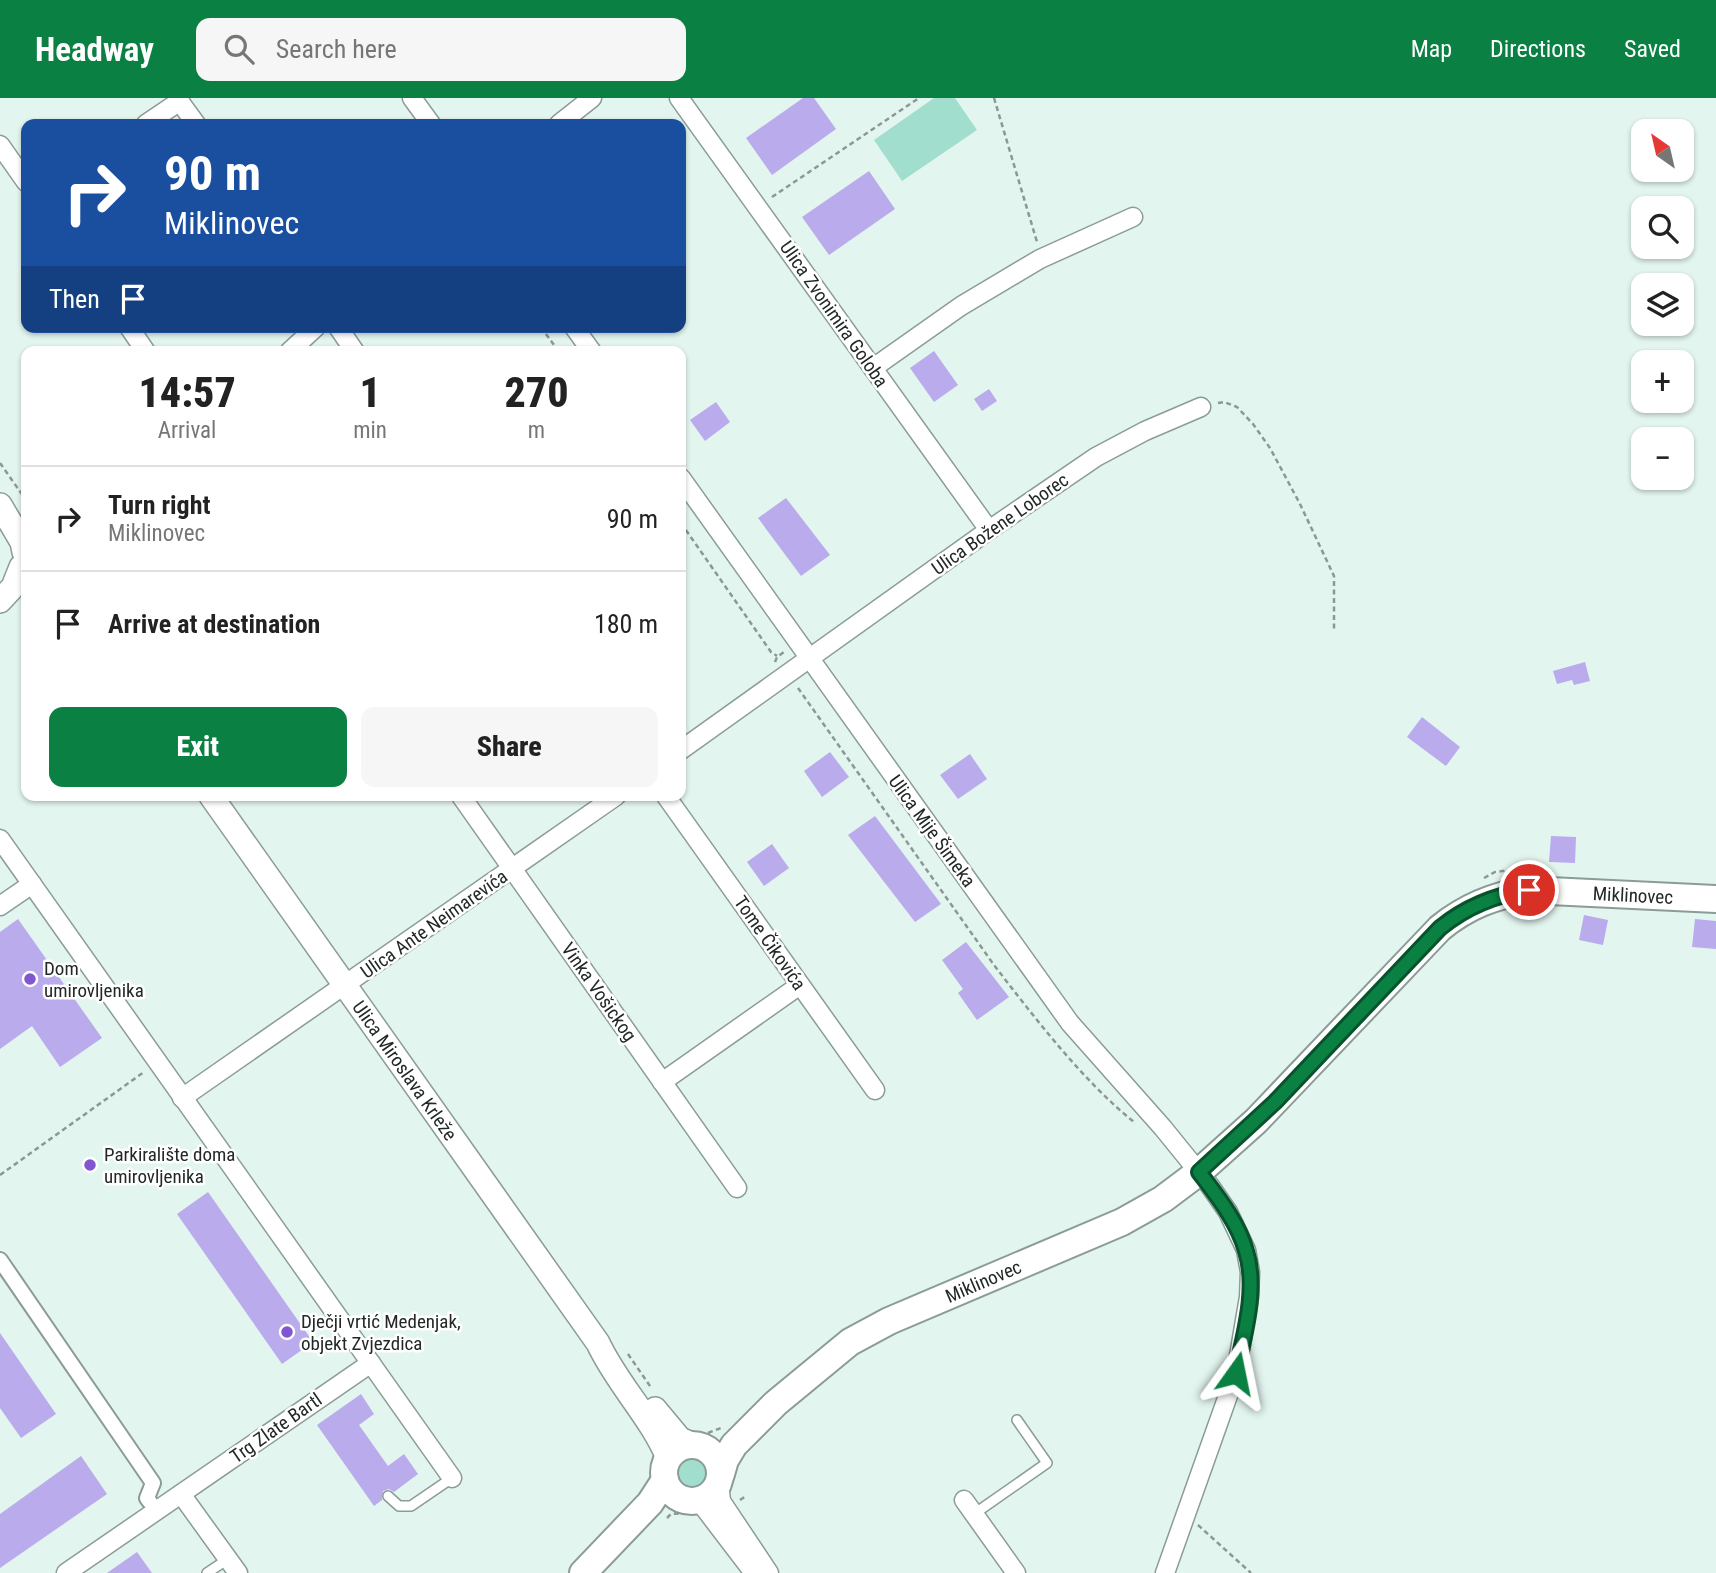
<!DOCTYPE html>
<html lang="en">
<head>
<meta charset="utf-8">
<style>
	body { margin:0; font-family:"Roboto Condensed",sans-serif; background:#f6f6f6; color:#222; height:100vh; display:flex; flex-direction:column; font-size:26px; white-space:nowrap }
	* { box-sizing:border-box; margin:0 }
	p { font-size:23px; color:#767676 }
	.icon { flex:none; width:38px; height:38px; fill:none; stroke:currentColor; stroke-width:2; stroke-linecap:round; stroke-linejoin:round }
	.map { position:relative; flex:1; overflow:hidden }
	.details { position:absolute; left:21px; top:248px; width:665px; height:455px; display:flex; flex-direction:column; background:#fff; border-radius:14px; box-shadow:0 2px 5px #0004 }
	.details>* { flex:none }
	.guide { position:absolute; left:21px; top:21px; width:665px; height:214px; border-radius:14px; box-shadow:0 2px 5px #0004; background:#1a4fa0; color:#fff; overflow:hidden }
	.needle { width:46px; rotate:326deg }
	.controls { position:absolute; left:1631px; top:21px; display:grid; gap:14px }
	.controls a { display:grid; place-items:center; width:63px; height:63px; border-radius:14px; background:#fff; box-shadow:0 2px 5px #0004; font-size:35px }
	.pin { position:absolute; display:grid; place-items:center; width:60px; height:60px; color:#fff; margin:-30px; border:4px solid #fff; border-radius:50%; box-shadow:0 2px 7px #0007 }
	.me { position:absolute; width:77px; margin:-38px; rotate:12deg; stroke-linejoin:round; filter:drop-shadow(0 0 5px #0008) }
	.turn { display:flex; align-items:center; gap:24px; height:147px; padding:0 28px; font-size:32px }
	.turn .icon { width:91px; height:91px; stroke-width:2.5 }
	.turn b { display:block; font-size:49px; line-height:60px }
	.then { display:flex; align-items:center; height:66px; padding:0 28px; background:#0003; gap:14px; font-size:26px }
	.eta { display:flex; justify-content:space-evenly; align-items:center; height:119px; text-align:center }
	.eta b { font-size:42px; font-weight:800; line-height:49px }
	.button { display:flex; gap:14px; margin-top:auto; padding:14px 28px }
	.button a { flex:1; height:80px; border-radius:14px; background:#0b8043; color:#fff; font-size:28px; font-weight:800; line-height:80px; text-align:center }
	.button a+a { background:#f6f6f6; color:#222 }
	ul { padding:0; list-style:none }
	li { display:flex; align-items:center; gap:21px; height:105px; padding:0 28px; border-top:2px solid #e0e0e0 }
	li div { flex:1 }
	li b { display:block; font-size:26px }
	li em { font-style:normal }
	header { display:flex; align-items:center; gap:42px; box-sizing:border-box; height:98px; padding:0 35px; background:#0b8043; color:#fff }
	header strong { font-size:33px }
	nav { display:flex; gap:38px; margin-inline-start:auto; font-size:24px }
	.search { width:490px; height:63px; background:#f6f6f6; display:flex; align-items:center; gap:18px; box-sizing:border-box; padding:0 24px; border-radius:14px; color:#767676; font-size:26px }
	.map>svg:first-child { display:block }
	.green { fill:#a2decd }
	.building { fill:#baabec }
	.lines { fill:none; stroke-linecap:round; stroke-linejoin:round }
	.service-casing { stroke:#8b9c96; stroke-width:12 }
	.pedestrian-casing { stroke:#8b9c96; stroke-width:18 }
	.minor-casing { stroke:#8b9c96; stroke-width:21 }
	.tertiary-casing { stroke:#8b9c96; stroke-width:26 }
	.secondary-casing { stroke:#8b9c96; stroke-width:30 }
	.path { stroke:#8b9894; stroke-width:2.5; stroke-dasharray:5 3.5; stroke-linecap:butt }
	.service { stroke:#fff; stroke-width:9 }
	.pedestrian { stroke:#fff; stroke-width:14 }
	.minor { stroke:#fff; stroke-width:18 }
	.tertiary { stroke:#fff; stroke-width:23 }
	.secondary { stroke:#fff; stroke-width:26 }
	.route-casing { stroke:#07532c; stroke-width:18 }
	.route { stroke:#0b8043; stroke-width:12 }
	.poi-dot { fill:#8057d1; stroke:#fff; stroke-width:2.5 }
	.labels { text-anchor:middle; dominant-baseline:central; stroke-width:5; stroke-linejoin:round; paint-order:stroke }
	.street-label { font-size:19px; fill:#212826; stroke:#fff }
	.poi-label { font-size:19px; fill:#212826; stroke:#fff; text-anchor:start }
</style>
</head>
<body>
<header>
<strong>Headway</strong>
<div class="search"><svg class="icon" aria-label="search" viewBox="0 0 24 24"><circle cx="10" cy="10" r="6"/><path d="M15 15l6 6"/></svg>Search here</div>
<nav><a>Map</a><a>Directions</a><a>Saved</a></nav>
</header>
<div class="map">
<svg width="1716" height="1475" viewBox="0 0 1716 1475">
	<rect width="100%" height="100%" fill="#e3f5ef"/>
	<g class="green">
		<path d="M934,0H955L977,32L902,83L874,42Z"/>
		<circle cx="692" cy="1374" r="16"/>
	</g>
	<g class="building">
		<path d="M803,0H814L836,31L772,77L746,40Z"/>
		<path d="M869,73L895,111L829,157L802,119Z"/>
		<path d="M934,253L958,287L934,304L910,270Z"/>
		<path d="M989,291L997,303L982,313L974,301Z"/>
		<path d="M716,304L730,324L705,343L690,322Z"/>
		<path d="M786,400L830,457L801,478L758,420Z"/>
		<path d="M1585,564L1590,583L1574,587L1572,582L1557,586L1553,573Z"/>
		<path d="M1422,619L1460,649L1446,668L1407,639Z"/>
		<path d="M830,654L849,679L822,699L804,673Z"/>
		<path d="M970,656L987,681L958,701L940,677Z"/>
		<path d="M875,718L941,806L915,824L848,737Z"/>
		<path d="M1551,738L1576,739L1575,765L1549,764Z"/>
		<path d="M772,746L789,770L764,788L747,764Z"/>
		<path d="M1584,817L1608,822L1603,847L1579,842Z"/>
		<path d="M18,821L102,940L60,969L32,928L0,951V834Z"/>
		<path d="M1695,821L1716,823V851L1692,849Z"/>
		<path d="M966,844L1009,899L977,922L958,895L963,891L942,862Z"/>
		<path d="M208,1094L313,1244L282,1266L177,1116Z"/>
		<path d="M0,1235L56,1316L21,1340L0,1310Z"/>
		<path d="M361,1296L374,1316L359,1327L388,1368L404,1356L418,1376L394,1394L389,1391L383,1393L382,1402L374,1408L317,1327Z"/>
		<path d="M81,1358L107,1396L0,1470V1416Z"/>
		<path d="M137,1454L152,1475H107Z"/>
	</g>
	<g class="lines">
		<defs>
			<g id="service">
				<path d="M388,1398L399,1408H411L452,1380"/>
				<path d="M974,1416L1047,1365L1017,1322"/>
				<path d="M207,1475L228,1461"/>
			</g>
			<path id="pedestrian" d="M0,1162L153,1385L147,1400L150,1404"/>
			<g id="minor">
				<path d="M177,0L196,26"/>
				<path d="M412,0L431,26"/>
				<path d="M679,0L989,432"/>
				<path d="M146,26L180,3"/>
				<path d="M559,26L592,0"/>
				<path d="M0,47L26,84"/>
				<path d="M129,229L146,254"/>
				<path d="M338,229L355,254"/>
				<path d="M574,229L592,254"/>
				<path d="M289,254L316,229"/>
				<path d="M873,270L961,208L1040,161L1133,119"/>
				<path d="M681,380L1070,925L1163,1030L1210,1088L1228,1114L1246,1152L1250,1174L1249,1199L1236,1275L1165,1475"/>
				<path d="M681,652L989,432L1096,359L1145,333L1201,309"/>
				<path d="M461,698L737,1090"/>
				<path d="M666,698L875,992"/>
				<path d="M0,741L452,1380"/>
				<path d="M0,808L32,786"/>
				<path d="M662,984L800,887"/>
				<path d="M182,1000L616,698"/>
				<path d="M719,1384L721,1403L769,1475"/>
				<path d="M181,1396L238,1475"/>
				<path d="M964,1402L1016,1475"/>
				<path d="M699,1403L754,1475"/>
				<path d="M66,1475L371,1265"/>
			</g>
			<g id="tertiary">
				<path d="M0,407L22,444L24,454"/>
				<path d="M0,503L13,489L21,469"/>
				<path id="s1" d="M211,698L598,1245C617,1286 651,1319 668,1360"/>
				<path d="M655,1311L680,1341L694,1347"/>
			</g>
			<g id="secondary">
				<circle cx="692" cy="1375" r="28"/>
				<path id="s2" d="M721,1376L725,1362L734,1347L776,1305L850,1244L889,1223L1122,1124L1163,1101L1199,1074L1256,1023L1440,830C1467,808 1495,797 1529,792L1716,801"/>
				<path d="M583,1475L650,1405L665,1382"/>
			</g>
		</defs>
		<use href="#service" class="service-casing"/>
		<use href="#pedestrian" class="pedestrian-casing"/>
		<use href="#minor" class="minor-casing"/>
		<use href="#tertiary" class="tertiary-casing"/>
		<use href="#secondary" class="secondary-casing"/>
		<g class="path">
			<path d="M994,0L1037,144"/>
			<path d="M772,99L919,0"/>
			<path d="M541,229L559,254"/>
			<path d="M1218,305L1224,304L1237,309L1253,326L1270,350L1300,406L1334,478V531"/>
			<path d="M0,365L26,402"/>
			<path d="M681,425L771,554L777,558"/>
			<path d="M775,564L777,559L784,554"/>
			<path d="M798,590L994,867C1034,919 1083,983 1134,1024"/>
			<path d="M1484,780L1495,774L1511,772"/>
			<path d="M0,1077L144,974"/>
			<path d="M628,1256L652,1291"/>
			<path d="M708,1335L721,1330"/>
			<path d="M740,1402L746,1398"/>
			<path d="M667,1420L671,1416L687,1415"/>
			<path d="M1198,1427L1251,1475"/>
		</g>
		<use href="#service" class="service"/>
		<use href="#pedestrian" class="pedestrian"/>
		<use href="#minor" class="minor"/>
		<use href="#tertiary" class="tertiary"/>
		<use href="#secondary" class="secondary"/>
	</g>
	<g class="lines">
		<defs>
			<path id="route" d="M1236,1275C1244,1237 1258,1191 1246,1153C1238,1124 1217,1098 1199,1074L1275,1004L1440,830C1467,808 1495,797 1529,792"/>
		</defs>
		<use href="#route" class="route-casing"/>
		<use href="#route" class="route"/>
	</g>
	<g class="poi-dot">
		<circle cx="30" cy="881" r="7"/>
		<circle cx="90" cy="1067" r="7"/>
		<circle cx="287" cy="1234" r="7"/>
	</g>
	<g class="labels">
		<g class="street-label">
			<text transform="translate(834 216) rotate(55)">Ulica Zvonimira Goloba</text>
			<text transform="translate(1000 426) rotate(-35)">Ulica Božene Loborec</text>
			<text transform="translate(932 733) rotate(54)">Ulica Mije Šimeka</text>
			<text stroke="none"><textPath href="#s2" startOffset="1122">Miklinovec</textPath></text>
			<text transform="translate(434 826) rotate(-35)">Ulica Ante Neimarevića</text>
			<text transform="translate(770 845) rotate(55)">Tome Čikovića</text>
			<text transform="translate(599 894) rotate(55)">Vinka Vošickog</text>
			<text stroke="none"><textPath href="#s1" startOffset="336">Ulica Miroslava Krleže</textPath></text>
			<text stroke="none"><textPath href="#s2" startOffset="334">Miklinovec</textPath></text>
			<text transform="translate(276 1330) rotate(-35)">Trg Zlate Bartl</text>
		</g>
		<g class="poi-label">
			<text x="44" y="870">Dom<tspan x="44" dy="22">umirovljenika</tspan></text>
			<text x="104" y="1056">Parkiralište doma<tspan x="104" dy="22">umirovljenika</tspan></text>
			<text x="301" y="1223">Dječji vrtić Medenjak,<tspan x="301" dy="22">objekt Zvjezdica</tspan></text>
		</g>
	</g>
</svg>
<div class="controls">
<a><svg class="needle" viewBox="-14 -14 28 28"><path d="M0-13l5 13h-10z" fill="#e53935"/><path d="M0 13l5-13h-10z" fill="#767676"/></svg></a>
<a><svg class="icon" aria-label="search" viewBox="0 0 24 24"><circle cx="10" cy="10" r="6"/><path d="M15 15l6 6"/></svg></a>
<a><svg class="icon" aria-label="layers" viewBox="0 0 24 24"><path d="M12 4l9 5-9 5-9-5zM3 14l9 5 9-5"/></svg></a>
<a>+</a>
<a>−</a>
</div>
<div class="pin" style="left:1529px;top:792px;background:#d93025"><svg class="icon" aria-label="arrive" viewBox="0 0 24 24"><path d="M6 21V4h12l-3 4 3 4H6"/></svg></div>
<svg class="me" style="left:1236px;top:1275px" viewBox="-20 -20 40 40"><path d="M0-17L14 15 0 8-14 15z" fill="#0b8043" stroke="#fff" stroke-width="4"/></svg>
<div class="guide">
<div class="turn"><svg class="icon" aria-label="right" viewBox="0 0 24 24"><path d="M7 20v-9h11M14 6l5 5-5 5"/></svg><div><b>90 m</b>Miklinovec</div></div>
<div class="then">Then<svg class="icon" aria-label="arrive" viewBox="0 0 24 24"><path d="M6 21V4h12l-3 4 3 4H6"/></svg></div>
</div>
<section class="details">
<div class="eta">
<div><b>14:57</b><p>Arrival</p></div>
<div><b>1</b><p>min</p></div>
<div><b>270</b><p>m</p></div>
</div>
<ul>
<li><svg class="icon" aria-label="right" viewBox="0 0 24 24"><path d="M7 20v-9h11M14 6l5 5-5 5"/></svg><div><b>Turn right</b><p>Miklinovec</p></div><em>90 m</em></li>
<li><svg class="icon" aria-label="arrive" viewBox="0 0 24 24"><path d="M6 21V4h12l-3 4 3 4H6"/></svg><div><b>Arrive at destination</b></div><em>180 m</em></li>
</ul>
<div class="button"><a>Exit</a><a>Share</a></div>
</section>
</div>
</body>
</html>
